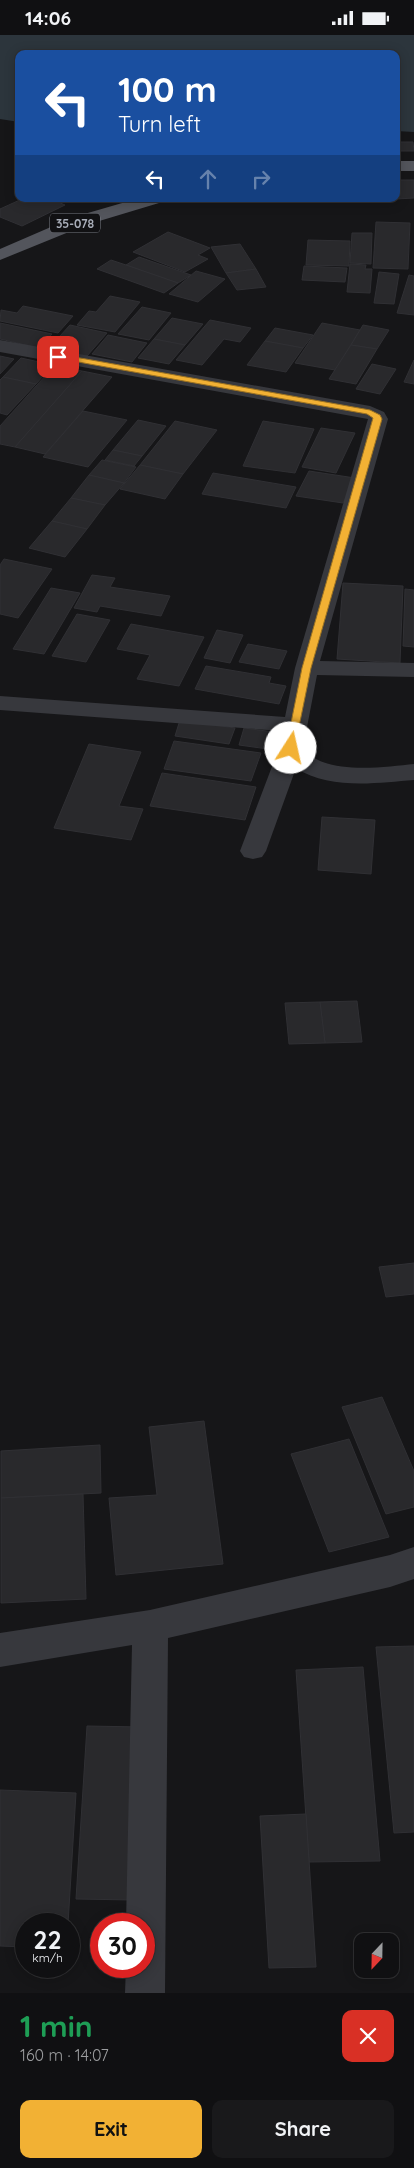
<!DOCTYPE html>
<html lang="en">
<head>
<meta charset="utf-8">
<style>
	body { margin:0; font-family:Quicksand,sans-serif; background:#19191b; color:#f1f3f6; height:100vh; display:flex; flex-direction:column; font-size:19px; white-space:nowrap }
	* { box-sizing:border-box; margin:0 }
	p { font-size:16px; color:#9c9d9f }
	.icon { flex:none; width:28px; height:28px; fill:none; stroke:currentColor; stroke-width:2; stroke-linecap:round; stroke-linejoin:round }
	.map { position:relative; height:1958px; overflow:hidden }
	.side { display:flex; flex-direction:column; background:#101012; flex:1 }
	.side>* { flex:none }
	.top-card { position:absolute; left:15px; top:15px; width:385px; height:152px; border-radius:10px; box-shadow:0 2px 12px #0003,0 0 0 1px #303032; background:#1a4fa0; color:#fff; overflow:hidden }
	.needle { width:32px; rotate:202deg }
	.fabs { position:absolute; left:354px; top:1898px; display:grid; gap:10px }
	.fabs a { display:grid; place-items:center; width:45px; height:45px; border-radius:10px; background:#101012; box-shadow:0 2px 12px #0003,0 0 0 1px #303032; font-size:25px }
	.speed { position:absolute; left:15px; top:1878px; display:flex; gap:10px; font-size:25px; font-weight:700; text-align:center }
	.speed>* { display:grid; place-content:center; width:65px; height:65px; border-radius:50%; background:#101012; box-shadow:0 2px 12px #0003,0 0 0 1px #303032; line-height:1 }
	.speed small { font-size:12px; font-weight:400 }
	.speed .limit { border:8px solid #d22; background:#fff; color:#111 }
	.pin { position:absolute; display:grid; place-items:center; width:42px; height:42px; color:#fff; margin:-21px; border-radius:10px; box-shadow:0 2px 8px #0006 }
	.me { position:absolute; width:55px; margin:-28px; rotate:10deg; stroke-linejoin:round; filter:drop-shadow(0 0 4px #0008) }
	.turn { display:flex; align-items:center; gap:18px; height:105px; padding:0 20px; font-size:22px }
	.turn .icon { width:65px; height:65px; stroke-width:2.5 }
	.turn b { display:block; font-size:35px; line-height:42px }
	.lanes { display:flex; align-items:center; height:48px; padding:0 20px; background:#0003; justify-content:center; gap:25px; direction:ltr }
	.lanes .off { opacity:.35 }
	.round { display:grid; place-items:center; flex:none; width:52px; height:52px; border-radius:10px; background:#19191b }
	.summary { display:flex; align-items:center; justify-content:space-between; height:85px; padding:0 20px }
	h1 { font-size:30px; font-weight:700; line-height:38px; color:#1e9e55 }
	.primary-button { display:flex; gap:10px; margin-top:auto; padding:10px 20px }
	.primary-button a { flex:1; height:58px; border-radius:10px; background:#f2b134; color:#111; font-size:20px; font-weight:700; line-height:58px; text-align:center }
	.primary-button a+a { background:#19191b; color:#f1f3f6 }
	.status { display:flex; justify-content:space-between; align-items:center; height:35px; padding:0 25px; background:#101012; direction:ltr }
	.status svg { height:14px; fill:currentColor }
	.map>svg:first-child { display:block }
	.water { fill:#2c353c }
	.building { fill:#29292c; stroke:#303034 }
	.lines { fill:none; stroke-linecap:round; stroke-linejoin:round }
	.minor { fill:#37383d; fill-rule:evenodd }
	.primary { fill:#53555c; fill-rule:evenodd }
	.route { fill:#f2b134; stroke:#9d7322 }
	.labels { text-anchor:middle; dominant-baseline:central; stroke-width:5; stroke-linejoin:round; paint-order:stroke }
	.shield { fill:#111113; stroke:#7b7e86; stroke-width:1 }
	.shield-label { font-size:12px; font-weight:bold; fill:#a8adb8 }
</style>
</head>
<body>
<div class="status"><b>14:06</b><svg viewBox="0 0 49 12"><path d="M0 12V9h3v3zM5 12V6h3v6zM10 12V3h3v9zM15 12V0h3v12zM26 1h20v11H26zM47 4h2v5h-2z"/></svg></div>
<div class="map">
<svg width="414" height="1958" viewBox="0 0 414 1958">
	<rect width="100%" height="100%" fill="#161618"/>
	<path class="water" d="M0,0H414V97L396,96V19H19V87L0,84Z"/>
	<g class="building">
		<path d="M396,107H413L414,116H396Z"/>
		<path d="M396,145H414V163L396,164Z"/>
		<path d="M22,164H51L65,170L22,191L0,182V174Z"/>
		<path d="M376,187L410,188L408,234L373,233Z"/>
		<path d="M168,197L210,213L198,220L208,224L185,237L133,217Z"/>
		<path d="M352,198H372L371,229L350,228Z"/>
		<path d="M308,205L350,206L349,231L306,230Z"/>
		<path d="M240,209L256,234L226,238L211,212Z"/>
		<path d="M139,222L191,240L178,248L126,230Z"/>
		<path d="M111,225L126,230L178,248L164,258L97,234Z"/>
		<path d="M350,229L366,230L365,234H372L370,258L347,257Z"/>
		<path d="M304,231L347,233L345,247L302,245Z"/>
		<path d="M256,234L266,252L237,255L226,238Z"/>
		<path d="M196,236L225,244L198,267L169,259Z"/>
		<path d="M379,237L399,239L394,269L374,268Z"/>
		<path d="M409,240L414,241V280L397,278Z"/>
		<path d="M110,261L140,267L115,297L77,290L89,276L96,277Z"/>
		<path d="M23,271L73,281L58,298L0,286L1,275L17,278Z"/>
		<path d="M142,272L171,278L149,305L118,299Z"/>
		<path d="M172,283L203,289L185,310L154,304Z"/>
		<path d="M210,285L251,293L240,307L224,304L202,330L176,325Z"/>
		<path d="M0,288L52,299L39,313L0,304Z"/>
		<path d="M322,288L360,295L335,335L295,328Z"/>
		<path d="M70,290L107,298L87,321L49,313Z"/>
		<path d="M363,290L389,295L377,314L351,310Z"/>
		<path d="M275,293L313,300L303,313L265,306Z"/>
		<path d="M108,300L147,308L132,327L92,319Z"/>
		<path d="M154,304L185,310L169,329L138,323Z"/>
		<path d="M265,306L303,313L286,337L247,330Z"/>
		<path d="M351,310L377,314L356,349L329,344Z"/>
		<path d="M0,321L14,324L0,339Z"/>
		<path d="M21,323L53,330L36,349L3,342Z"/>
		<path d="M414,325V349L404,347Z"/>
		<path d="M372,329L396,334L380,359L356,354Z"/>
		<path d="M55,330L82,336L15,412L0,409V391Z"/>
		<path d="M82,336L112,342L45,419L15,412Z"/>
		<path d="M3,342L36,349L7,380L0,378V345Z"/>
		<path d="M83,376L127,385L88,432L43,422Z"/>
		<path d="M138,385L166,391L142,421L113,415Z"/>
		<path d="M175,386L217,395L183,439L140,430Z"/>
		<path d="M263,386L314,394L295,438L243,431Z"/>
		<path d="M321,393L355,398L336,438L302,432Z"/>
		<path d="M113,415L142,421L134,431L105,425Z"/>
		<path d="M102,425L136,432L124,448L89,440Z"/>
		<path d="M140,430L183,439L165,464L120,454Z"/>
		<path d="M309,436L355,443L343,468L296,461Z"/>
		<path d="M213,438L296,452L286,473L202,459Z"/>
		<path d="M89,440L124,448L105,470L71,463Z"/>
		<path d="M71,463L105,470L87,494L52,486Z"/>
		<path d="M52,486L87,494L65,522L29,513Z"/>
		<path d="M4,524L52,534L18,583L0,579V530Z"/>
		<path d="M92,540L115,543L110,552L170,561L161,581L100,571L97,577L74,573Z"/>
		<path d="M343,548L403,551L400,628L337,624Z"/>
		<path d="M51,553L80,558L44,619L13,614Z"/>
		<path d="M405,554L414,555V612L403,611Z"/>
		<path d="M77,579L110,585L86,627L52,621Z"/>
		<path d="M131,589L204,602L179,651L137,644L150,620L117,614Z"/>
		<path d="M217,595L243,600L230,628L204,623Z"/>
		<path d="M248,609L287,616L279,634L239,627Z"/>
		<path d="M206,631L271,642L269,648L286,651L279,669L195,654Z"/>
		<path d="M180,685L235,693L229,709L175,701Z"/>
		<path d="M244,693L281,698L275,715L239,710Z"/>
		<path d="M174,706L261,718L251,746L164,734Z"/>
		<path d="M89,709L141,717L119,771L143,774L131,805L54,793Z"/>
		<path d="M162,738L256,752L245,785L150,771Z"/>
		<path d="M322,782L375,785L371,839L318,835Z"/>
		<path d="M357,966L362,1007L325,1008L320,967Z"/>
		<path d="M320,967L325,1008L289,1009L285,968Z"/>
		<path d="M414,1228V1259L386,1262L379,1232Z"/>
		<path d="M382,1362L414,1436V1472L386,1479L342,1372Z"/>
		<path d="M204,1386L223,1529L116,1540L109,1463L157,1460L149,1392Z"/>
		<path d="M349,1404L389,1502L329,1517L291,1419Z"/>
		<path d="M100,1410L101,1458L1,1463V1416Z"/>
		<path d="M83,1459L86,1564L1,1568V1463Z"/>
		<path d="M414,1611V1797L394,1798L376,1612Z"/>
		<path d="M363,1632L380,1826L309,1827L296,1635Z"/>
		<path d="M87,1691L141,1692L133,1865L76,1864Z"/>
		<path d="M0,1755L76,1758L68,1889H26V1912L0,1911Z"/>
		<path d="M306,1779L316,1932L269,1933L260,1781Z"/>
	</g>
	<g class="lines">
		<g class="minor">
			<path d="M0,305L370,371L384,377L388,384L320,626L414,628V642L317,640L303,713C324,741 383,732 414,729V745C377,748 329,755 296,733L266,816L262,822L253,824L244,822L240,816L279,713L282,696L0,675V661L285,682L295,633L368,384L0,317Z"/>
			<path d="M414,1512V1544L390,1552L168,1603L165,1958H125L126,1931H144V1889H126L132,1610L0,1632V1598L150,1575L390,1520Z"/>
		</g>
		<g class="primary">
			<rect x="396" y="126" width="18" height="10"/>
			<path d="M136,164H162L159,168L86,190L0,225V214L74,182Z"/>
		</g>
	</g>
	<path class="route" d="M58,319L370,375L380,380L382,384L311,633L294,716L291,717L286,713L302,633L373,383L367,379L56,323L54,322Z"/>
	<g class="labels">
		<rect class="shield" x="50" y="178.5" width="50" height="19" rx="4"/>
		<g class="shield-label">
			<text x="75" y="188">35-078</text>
		</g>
	</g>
</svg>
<div class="fabs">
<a><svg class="needle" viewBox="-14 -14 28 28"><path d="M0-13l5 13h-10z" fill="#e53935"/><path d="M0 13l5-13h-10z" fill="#9c9d9f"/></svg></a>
</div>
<div class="speed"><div>22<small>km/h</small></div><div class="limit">30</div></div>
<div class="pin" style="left:58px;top:322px;background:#d93025"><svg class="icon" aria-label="arrive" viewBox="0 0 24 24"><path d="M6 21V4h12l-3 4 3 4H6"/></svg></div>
<svg class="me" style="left:291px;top:713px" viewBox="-20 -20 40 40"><circle r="19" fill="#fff"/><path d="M0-13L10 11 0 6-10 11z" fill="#f2b134"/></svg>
<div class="top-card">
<div class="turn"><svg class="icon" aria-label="left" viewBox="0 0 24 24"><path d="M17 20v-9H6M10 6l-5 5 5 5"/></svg><div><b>100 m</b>Turn left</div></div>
<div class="lanes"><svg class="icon" aria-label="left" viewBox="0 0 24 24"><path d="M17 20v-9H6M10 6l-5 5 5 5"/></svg><svg class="icon off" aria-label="ahead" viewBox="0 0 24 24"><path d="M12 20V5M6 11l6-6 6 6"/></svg><svg class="icon off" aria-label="right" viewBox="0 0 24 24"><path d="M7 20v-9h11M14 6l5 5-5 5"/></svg></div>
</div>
</div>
<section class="side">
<div class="summary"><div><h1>1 min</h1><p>160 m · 14:07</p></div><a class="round" style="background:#d93025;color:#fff"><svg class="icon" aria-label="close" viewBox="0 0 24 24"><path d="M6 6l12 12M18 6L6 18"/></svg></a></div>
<div class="primary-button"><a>Exit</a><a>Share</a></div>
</section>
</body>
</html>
